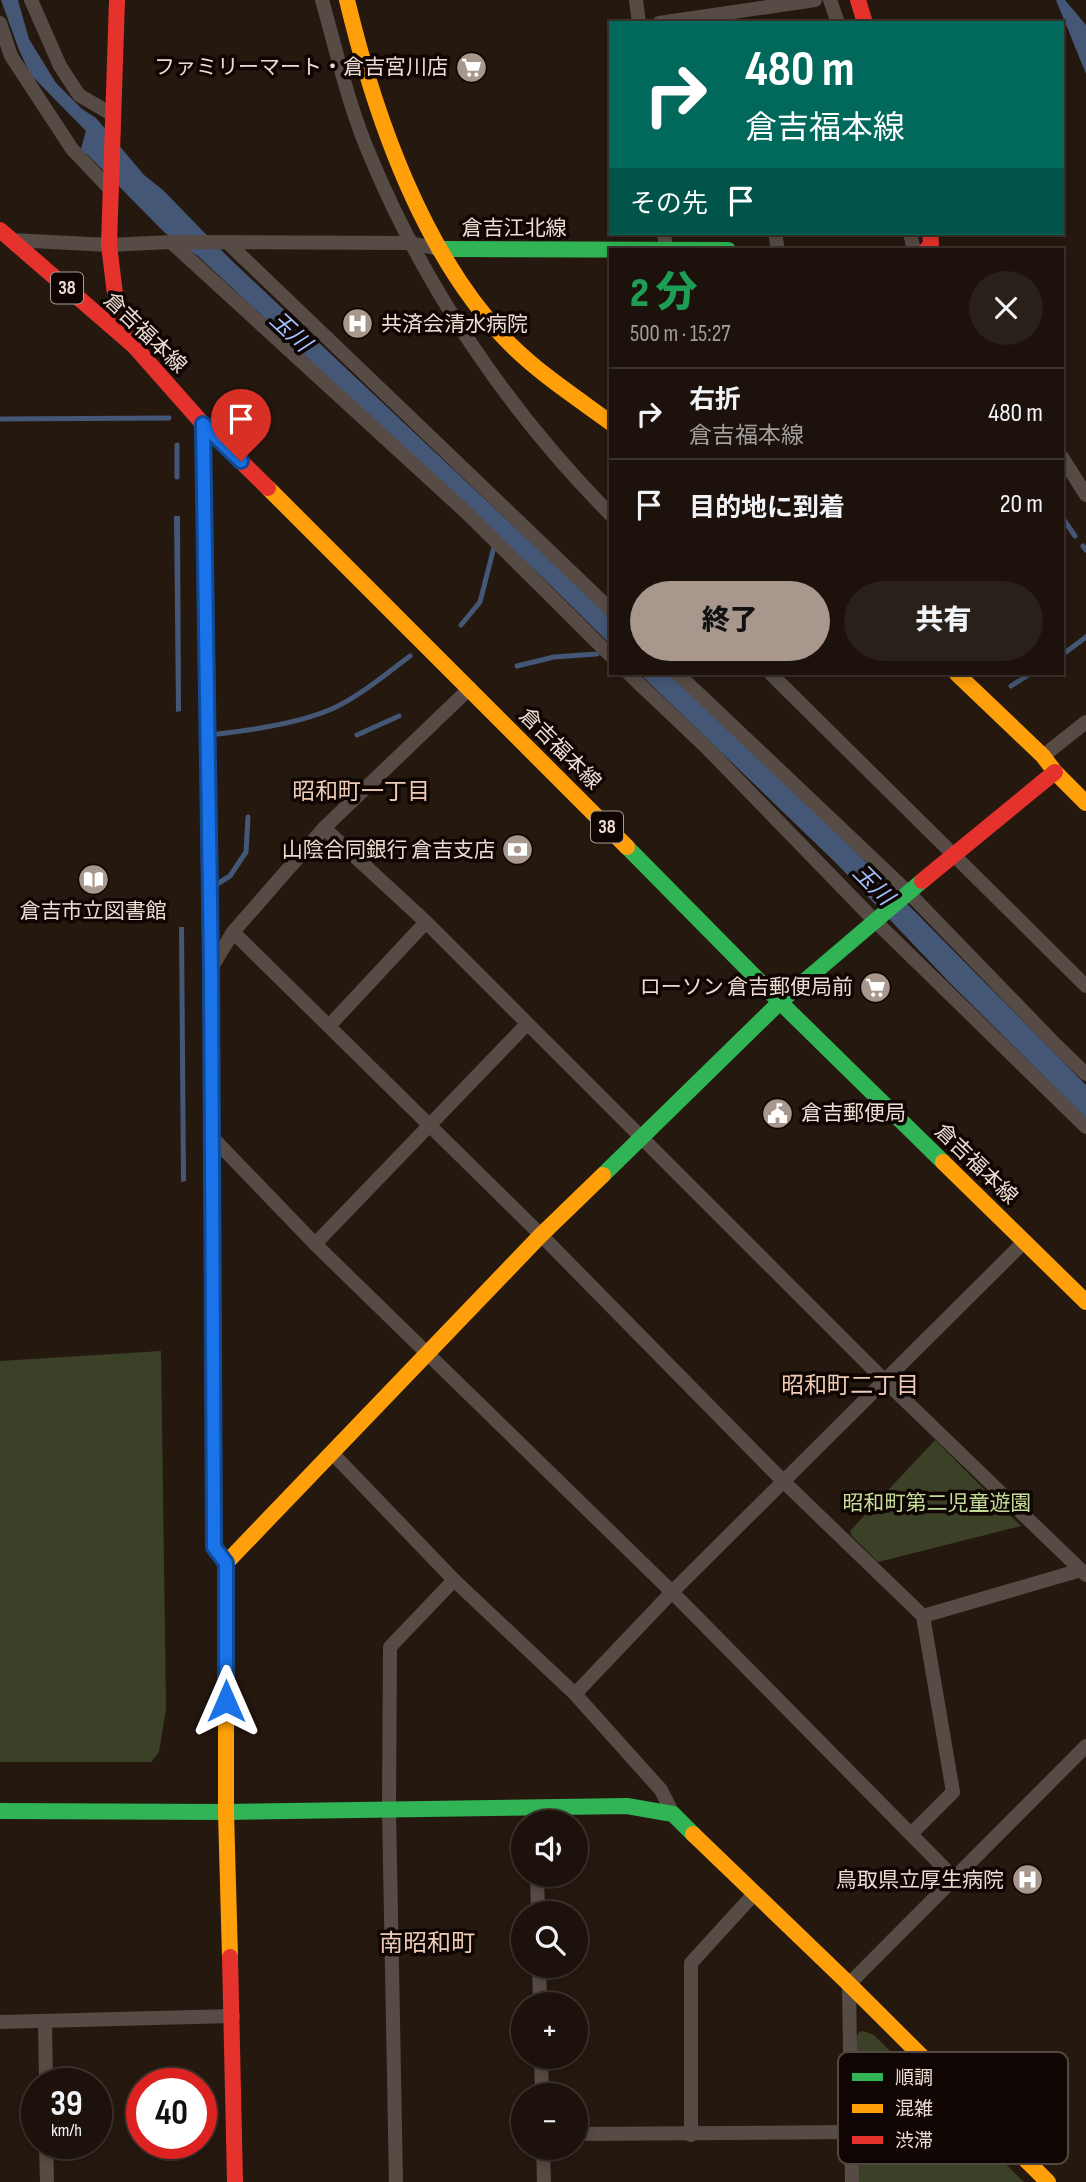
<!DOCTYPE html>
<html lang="ja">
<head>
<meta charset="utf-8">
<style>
	body { margin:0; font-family:"Sofia Sans Condensed","Noto Sans JP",sans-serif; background:#292019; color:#f1f3f6; height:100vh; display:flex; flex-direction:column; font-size:26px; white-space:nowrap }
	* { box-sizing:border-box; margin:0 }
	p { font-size:23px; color:#a09e9d }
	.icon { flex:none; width:38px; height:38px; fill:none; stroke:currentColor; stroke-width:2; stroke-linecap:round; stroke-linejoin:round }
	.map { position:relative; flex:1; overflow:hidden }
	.sheet { position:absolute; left:609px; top:248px; width:455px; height:427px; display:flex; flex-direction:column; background:#1c120b; border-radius:0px; box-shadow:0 4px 10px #0003,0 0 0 2px #3a322c }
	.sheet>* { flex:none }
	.guide { position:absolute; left:609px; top:21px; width:455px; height:214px; border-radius:0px; box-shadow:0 4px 10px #0003,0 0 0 2px #3a322c; background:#00695c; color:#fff; overflow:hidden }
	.fabs { position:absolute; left:511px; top:1810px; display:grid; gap:14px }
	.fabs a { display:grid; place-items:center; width:77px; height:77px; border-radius:50%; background:#1c120b; box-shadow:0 4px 10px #0003,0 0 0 2px #3a322c; font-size:35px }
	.speed { position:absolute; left:21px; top:2068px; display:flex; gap:14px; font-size:35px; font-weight:700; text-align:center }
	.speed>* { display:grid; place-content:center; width:91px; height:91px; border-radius:50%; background:#1c120b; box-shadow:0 4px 10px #0003,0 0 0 2px #3a322c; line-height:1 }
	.speed small { font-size:18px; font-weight:400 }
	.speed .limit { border:10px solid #d22; background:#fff; color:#111 }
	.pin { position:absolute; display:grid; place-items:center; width:60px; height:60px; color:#fff; margin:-72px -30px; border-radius:50% 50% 50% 0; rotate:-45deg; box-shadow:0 0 7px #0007 }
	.pin .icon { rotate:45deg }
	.me { position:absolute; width:77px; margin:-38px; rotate:0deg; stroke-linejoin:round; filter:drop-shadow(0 0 5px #0008) }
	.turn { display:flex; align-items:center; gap:24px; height:147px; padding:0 21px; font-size:32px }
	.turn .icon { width:91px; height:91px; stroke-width:2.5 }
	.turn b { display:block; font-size:49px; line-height:60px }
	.then { display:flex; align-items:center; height:66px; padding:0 21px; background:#0003; gap:14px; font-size:26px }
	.round { display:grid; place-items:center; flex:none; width:74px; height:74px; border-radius:37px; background:#292019 }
	.summary { display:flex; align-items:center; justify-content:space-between; height:119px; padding:0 21px }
	h1 { font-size:42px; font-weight:800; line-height:52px; color:#1e9e55 }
	.primary-button { display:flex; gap:14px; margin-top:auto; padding:14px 21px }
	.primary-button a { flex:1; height:80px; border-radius:42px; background:#a7978d; color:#111; font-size:28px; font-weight:800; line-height:80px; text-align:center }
	.primary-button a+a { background:#292019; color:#f1f3f6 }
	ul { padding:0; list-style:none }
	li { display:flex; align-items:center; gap:21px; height:91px; padding:0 21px; border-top:2px solid #3a322c }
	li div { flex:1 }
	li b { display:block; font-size:26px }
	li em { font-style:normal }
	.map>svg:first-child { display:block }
	.green { fill:#3b4127 }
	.water { fill:#455776 }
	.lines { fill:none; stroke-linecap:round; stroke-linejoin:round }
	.stream { stroke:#455776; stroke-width:5 }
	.street { stroke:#564c45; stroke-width:14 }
	.fast { stroke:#30b455; stroke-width:16 }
	.slow { stroke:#ff9f0a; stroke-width:16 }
	.jam { stroke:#e5322d; stroke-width:16 }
	.route-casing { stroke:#114b97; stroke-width:18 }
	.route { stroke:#1a73e8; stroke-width:12 }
	.labels { text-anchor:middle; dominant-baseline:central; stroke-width:7; stroke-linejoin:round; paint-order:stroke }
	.shield { fill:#0f0502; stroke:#aa9c93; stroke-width:2 }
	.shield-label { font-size:19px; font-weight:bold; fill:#eddcd1 }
	.poi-label { font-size:21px; fill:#eddcd1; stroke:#0f0502; text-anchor:end }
	.street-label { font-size:21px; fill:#eddcd1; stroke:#0f0502 }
	.park-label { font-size:21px; fill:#c4dc97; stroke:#0f0502 }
	.water-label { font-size:23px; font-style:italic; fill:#a0c2fe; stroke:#0f0502 }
	.neighbourhood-label { font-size:23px; fill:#edcbb6; stroke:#0f0502 }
	.quarter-label { font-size:24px; fill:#edcbb6; stroke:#0f0502 }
	.key { fill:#0f0502; stroke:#524640; stroke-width:2 }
	.key-label { font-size:19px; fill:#eddcd1 }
</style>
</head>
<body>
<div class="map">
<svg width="1086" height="2182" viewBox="0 0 1086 2182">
	<rect width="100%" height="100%" fill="#25180f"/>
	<g class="green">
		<path d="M161,1351L166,1708L159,1752L151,1762H0V1361Z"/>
		<path d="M935,1440L1021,1526L878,1562L852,1536L850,1531Z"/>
		<path d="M863,2031L874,2035L914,2075L927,2103L949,2125L979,2138L1024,2182H858L857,2140L864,2139V2122H857V2036L859,2032Z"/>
	</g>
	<g class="water">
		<path d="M1,0H18L29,39L56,83L82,109L96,118L144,175L163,190L228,257L611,618V645L543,578L198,256L165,233L87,154L80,152L86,131L30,74L19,50Z"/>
		<path d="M1056,0H1065L1086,25V74Z"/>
		<path d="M174,516H180L181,711L176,712Z"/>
		<path d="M640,674H670L858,854L1086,1085V1118L949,982L836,863Z"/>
		<path d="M179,927H184L186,1181L181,1182Z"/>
	</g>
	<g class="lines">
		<g class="stream">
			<path d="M0,419L169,418"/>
			<path d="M177,445V477"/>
			<path d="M1062,517L1075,536"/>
			<path d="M1083,546L1086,550"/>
			<path d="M461,625L480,602L494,547"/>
			<path d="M1062,655L1086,637"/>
			<path d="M517,666L554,657L597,654"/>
			<path d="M1011,686L1030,674"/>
			<path d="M218,734C253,730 301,723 334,708C361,695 386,674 410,656"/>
			<path d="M357,735L399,716"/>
			<path d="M217,884L230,876L246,852L248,817"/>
		</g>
		<g class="street">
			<path d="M31,0L60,66L79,95L113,115"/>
			<path d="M322,0C337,53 349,108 371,158C426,290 510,413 611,515"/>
			<path d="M636,0L639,23"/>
			<path d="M830,0L838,23"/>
			<path d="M0,23L11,56L72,149L109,188"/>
			<path d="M659,23L815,0"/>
			<path d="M664,233L666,249"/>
			<path d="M775,233L778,250"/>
			<path d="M910,233L914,250"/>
			<path d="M12,240L109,245L171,242L410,243L439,249"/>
			<path d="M171,242L468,514L611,656"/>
			<path d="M228,243L611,610"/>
			<path d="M203,424L211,969"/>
			<path d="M1062,457L1086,495"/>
			<path d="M629,674L708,749L874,920L1086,1127"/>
			<path d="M678,674L909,893L1054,1043L1086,1074"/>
			<path d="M771,674L1086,986"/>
			<path d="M1043,756L1086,722"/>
			<path d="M324,828L426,922L884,1380L1086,1575"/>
			<path d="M233,932L541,1235L783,1481L923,1616L953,1792L911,1834"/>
			<path d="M212,967L233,932L324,828L470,688"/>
			<path d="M329,1026L426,922"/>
			<path d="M211,1136L315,1244L672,1592L954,1878"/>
			<path d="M315,1244L527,1024"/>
			<path d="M333,1454L454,1580L575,1694L661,1790L673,1814"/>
			<path d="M923,1616L1081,1570"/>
			<path d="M575,1694L672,1592L1025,1241"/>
			<path d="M537,1874L538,1913"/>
			<path d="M539,1965L540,2004"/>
			<path d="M45,2021L46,2084"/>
			<path d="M0,2022L233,2016"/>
			<path d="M541,2056L542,2095"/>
			<path d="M576,2134L851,2132"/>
			<path d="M691,2135V1963L755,1893"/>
			<path d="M46,2144L47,2182"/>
			<path d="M543,2147L544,2182"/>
			<path d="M396,2182L389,1808L390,1647L454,1580"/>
			<path d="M852,2182L849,1984L1086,1746"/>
		</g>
		<g class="fast">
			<path d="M439,249L728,250"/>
			<path d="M627,847L780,1002L943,1162"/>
			<path d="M603,1175L780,1002L922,881"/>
			<path d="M0,1811L226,1812L627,1806L673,1814L693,1834"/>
		</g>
		<g class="slow">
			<path d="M347,0C375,117 424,257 510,344C540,374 577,398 611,423"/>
			<path d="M268,488L627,847"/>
			<path d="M957,674L1043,756L1055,772L1086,803"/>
			<path d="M943,1162L1086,1302"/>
			<path d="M213,1432L214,1547L226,1563V1812L230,1957"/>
			<path d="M226,1563L541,1235L603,1175"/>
			<path d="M693,1834L849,1984L1048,2182"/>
		</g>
		<g class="jam">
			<path d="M117,0L109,245L116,302L134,346"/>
			<path d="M858,0L865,23"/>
			<path d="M0,230L134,346L203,424L268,488"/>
			<path d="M926,250L931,244L930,233"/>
			<path d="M922,881L1055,772"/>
			<path d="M211,969L213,1432"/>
			<path d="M230,1957L235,2182"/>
		</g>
	</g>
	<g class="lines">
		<defs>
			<path id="route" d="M226,1701V1563L214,1547L211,968L203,424L241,461"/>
		</defs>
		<use href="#route" class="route-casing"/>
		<use href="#route" class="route"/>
	</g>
	<defs>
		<symbol id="supermarket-disc" viewBox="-11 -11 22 22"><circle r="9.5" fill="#a7978d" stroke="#0f0502"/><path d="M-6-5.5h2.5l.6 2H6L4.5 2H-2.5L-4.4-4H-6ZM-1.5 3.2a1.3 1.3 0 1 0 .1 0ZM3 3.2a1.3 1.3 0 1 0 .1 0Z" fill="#fff"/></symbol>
		<symbol id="hospital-disc" viewBox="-11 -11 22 22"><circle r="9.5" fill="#a7978d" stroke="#0f0502"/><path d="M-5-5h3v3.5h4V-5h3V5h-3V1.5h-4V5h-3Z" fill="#fff"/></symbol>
		<symbol id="bank-disc" viewBox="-11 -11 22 22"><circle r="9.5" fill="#a7978d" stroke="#0f0502"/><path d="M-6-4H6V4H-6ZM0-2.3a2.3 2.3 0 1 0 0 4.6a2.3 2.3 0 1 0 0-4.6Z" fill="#fff"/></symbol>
		<symbol id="library-disc" viewBox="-11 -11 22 22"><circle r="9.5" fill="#a7978d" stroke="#0f0502"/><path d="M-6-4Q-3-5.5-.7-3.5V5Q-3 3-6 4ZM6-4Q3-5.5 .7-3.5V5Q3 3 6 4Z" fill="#fff"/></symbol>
		<symbol id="civic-disc" viewBox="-11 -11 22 22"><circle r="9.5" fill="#a7978d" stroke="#0f0502"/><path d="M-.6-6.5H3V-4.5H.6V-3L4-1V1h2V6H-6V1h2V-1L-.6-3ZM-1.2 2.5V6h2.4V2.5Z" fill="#fff"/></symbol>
	</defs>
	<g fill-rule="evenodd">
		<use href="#supermarket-disc" x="454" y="50" width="35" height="35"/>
		<use href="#hospital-disc" x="340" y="306" width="35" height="35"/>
		<use href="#bank-disc" x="500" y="832" width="35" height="35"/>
		<use href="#library-disc" x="76" y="862" width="35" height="35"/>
		<use href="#supermarket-disc" x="858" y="970" width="35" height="35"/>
		<use href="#civic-disc" x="760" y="1096" width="35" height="35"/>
		<use href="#hospital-disc" x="1010" y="1862" width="35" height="35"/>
	</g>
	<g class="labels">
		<g class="shield">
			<rect x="51" y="272.5" width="32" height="31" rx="5"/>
			<rect x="591" y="811.5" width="32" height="31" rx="5"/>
		</g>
		<g class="shield-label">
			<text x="67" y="288">38</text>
			<text x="607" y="827">38</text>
		</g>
		<g class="poi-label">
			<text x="448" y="67">ファミリーマート・倉吉宮川店</text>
			<text x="381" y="324" text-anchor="start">共済会清水病院</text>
			<text x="495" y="850">山陰合同銀行 倉吉支店</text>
			<text x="93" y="911" text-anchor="middle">倉吉市立図書館</text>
			<text x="853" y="987">ローソン 倉吉郵便局前</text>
			<text x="801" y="1113" text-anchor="start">倉吉郵便局</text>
			<text x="1004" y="1880">鳥取県立厚生病院</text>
		</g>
		<g class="street-label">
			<text x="514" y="228">倉吉江北線</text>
			<text transform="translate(145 333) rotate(44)">倉吉福本線</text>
			<text transform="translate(560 749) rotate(45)">倉吉福本線</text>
			<text transform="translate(976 1164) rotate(44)">倉吉福本線</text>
		</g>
		<g class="park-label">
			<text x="937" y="1503">昭和町第二児童遊園</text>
		</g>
		<g class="water-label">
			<text transform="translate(290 332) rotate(43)">玉川</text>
			<text transform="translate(873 885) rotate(45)">玉川</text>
		</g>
		<g class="neighbourhood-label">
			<text x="361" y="792">昭和町一丁目</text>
			<text x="850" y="1386">昭和町二丁目</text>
		</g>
		<g class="quarter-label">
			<text x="427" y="1943">南昭和町</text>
		</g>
	</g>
	<rect x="838" y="2052" width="230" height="112" rx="10" class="key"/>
	<rect x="852" y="2073" width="31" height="8" fill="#30b455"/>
	<rect x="852" y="2104" width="31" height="9" fill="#ff9f0a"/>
	<rect x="852" y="2136" width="31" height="8" fill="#e5322d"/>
	<g class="key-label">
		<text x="895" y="2084">順調</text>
		<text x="895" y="2115">混雑</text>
		<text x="895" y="2147">渋滞</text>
	</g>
</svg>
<div class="fabs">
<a><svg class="icon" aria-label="sound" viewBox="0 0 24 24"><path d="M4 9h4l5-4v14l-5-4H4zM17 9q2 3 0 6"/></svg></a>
<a><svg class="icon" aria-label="search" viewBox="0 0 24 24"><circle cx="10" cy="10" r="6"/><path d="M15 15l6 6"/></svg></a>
<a>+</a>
<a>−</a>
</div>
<div class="speed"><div>39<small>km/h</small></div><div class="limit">40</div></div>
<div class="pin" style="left:241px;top:461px;background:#d93025"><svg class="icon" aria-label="arrive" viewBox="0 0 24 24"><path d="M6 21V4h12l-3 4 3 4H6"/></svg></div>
<svg class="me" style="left:226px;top:1701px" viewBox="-20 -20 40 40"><path d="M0-17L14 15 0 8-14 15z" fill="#1a73e8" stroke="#fff" stroke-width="4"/></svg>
<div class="guide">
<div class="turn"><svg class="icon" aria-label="right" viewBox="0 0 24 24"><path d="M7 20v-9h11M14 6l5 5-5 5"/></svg><div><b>480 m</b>倉吉福本線</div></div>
<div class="then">その先<svg class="icon" aria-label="arrive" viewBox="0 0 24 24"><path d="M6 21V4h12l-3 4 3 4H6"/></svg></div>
</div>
<section class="sheet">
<div class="summary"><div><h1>2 分</h1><p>500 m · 15:27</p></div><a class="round"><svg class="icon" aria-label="close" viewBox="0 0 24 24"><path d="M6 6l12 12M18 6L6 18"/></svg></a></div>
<ul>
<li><svg class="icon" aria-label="right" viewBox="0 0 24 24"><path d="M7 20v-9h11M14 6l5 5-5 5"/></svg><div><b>右折</b><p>倉吉福本線</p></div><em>480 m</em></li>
<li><svg class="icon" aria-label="arrive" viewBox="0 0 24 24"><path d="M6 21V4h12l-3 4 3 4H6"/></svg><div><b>目的地に到着</b></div><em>20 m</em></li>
</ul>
<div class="primary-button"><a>終了</a><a>共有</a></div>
</section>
</div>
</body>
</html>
